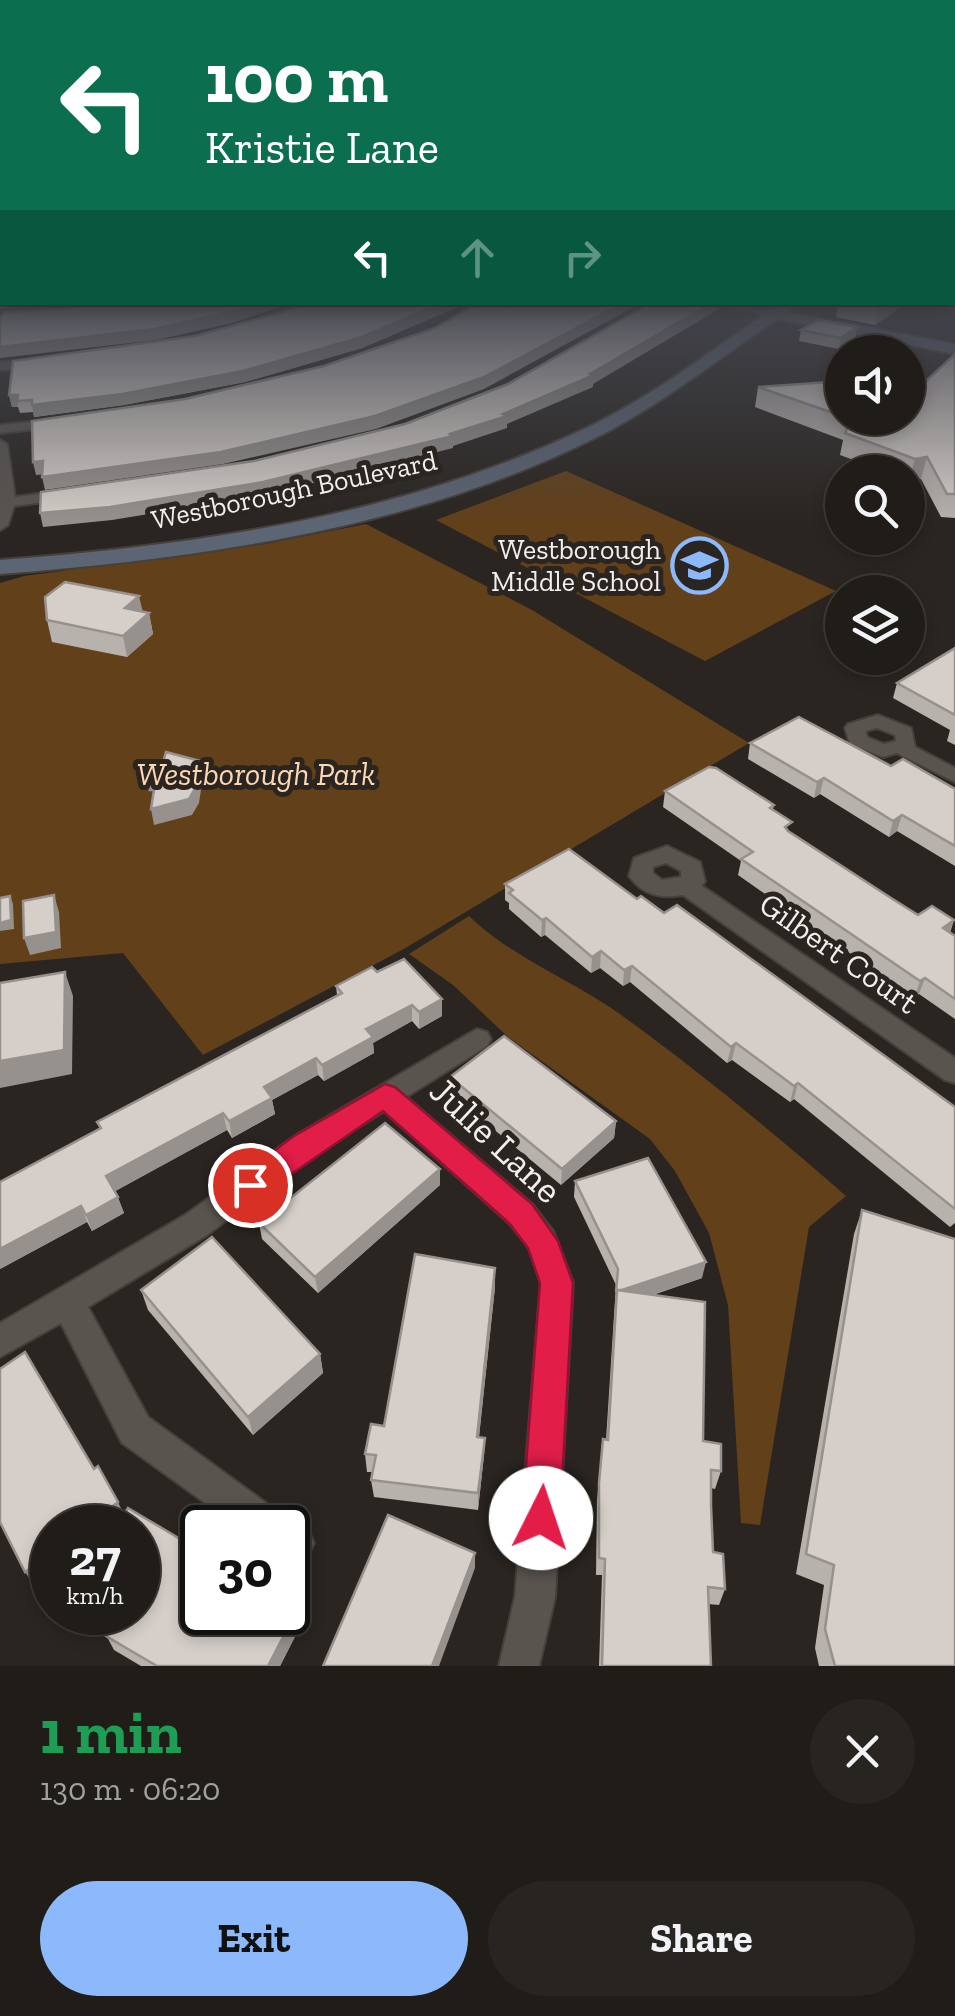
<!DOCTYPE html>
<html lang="en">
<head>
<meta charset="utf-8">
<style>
	body { margin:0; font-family:"Zilla Slab",serif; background:#282521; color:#f1f3f6; height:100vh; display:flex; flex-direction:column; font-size:38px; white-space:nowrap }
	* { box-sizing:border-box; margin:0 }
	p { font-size:32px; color:#a2a1a2 }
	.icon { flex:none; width:55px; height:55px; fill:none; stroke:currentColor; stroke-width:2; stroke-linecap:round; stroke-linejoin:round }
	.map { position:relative; height:1666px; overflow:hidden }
	.drawer { display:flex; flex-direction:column; background:#201c18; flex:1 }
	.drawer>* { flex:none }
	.banner { position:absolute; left:0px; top:0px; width:955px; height:305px; box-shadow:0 5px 15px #0003,0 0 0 2px #3d3a37; background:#0b6e4f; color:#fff; overflow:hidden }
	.fabs { position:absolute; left:825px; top:335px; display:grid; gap:20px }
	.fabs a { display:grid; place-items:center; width:100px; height:100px; border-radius:50%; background:#201c18; box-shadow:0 5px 15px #0003,0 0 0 2px #3d3a37; font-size:50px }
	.speed { position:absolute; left:30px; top:1505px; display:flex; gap:20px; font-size:50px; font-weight:700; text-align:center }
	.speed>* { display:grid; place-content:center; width:130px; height:130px; border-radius:50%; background:#201c18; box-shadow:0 5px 15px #0003,0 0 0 2px #3d3a37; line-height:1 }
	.speed small { font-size:25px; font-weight:400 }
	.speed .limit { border:5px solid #111; border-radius:15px; background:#fff; color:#111 }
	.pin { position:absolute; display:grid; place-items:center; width:85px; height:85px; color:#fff; margin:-42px; border:5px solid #fff; border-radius:50%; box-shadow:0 2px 10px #0007 }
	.me { position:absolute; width:110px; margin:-55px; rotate:4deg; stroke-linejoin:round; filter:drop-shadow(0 0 8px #0008) }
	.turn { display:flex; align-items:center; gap:35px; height:210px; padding:0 40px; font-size:45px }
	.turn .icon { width:130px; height:130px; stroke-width:2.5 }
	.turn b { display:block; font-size:70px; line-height:85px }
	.lanes { display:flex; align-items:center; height:95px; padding:0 40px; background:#0003; justify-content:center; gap:50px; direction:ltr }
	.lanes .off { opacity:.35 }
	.round { display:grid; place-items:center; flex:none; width:105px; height:105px; border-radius:52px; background:#282521 }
	.headline { display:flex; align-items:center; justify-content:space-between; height:170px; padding:0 40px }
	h1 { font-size:60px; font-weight:700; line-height:75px; color:#1e9e55 }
	.action { display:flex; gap:20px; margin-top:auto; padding:20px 40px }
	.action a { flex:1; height:115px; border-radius:60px; background:#8cb9fc; color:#111; font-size:40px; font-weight:700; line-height:115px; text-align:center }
	.action a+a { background:#282521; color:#f1f3f6 }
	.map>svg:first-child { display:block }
	.green { fill:#62401a }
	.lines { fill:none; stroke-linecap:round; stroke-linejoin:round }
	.street-casing { stroke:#44403c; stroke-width:4 }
	.secondary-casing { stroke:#44403c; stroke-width:4 }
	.street { fill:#59544e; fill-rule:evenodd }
	.secondary { fill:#5c6573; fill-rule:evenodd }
	.wall { fill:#b8b2ad }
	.shaded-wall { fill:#96918d }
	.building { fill:#d6cfc9; stroke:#96918d; stroke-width:2.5 }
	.route { fill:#e11d48; stroke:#92132f; stroke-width:2.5 }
	.labels { text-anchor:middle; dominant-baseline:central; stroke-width:10; stroke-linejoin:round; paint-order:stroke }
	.far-street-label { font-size:28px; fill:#f3efec; stroke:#2a2520 }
	.far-poi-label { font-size:28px; fill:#f3efec; stroke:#2a2520; text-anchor:end }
	.park-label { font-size:32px; font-style:italic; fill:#fdd7b3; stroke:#2a2520 }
	.street-label { font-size:32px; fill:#f3efec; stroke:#2a2520 }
	.near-street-label { font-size:38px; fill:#f3efec; stroke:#2a2520 }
</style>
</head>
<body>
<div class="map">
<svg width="955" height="1666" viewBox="0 0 955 1666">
	<rect width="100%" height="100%" fill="#2a2520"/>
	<g class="green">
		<path d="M566,471L836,591L705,661L436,520Z"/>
		<path d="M366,524L532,610L749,743L402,950L203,1055L123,953L0,964V583L24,576L265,544Z"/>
		<path d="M469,916C515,960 573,980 624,1017C700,1072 775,1134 846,1196L809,1227L760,1525L741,1523L728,1305L709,1233L675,1171L650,1139L508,1037L453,985L409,954Z"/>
	</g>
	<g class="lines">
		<defs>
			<g id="street">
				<path d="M714,302H736L761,310L756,313Z"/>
				<path d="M47,360V366L43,367L0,370V362Z"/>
				<path d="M61,419L68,423L66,426L0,433V425Z"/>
				<path d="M0,440L7,444L15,497L69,490L74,492V498L14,506L8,525L0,530Z"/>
				<path d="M878,715L911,728L915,747L955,768V782L897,753L883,757L850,744L845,728L848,724ZM877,728L895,735L896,741L884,744L867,737L866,731Z"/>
				<path d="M667,846L700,862L705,881L702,886L955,1058V1083L945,1080L683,895C660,899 643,895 629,876L634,858ZM666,863L681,871V877L662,880L653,873V867Z"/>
				<path d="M477,1029L487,1032L491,1039L487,1046L406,1097L532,1204L553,1231L573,1283L555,1597L539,1666H499L515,1597L541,1283L529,1248L510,1224L384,1111L315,1154L207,1235L88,1307L148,1417L288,1519L308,1530L314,1543L308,1556L295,1562L288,1559V1528H240L122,1443L61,1323L0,1357V1323L185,1215L295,1136Z"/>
			</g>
			<path id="secondary" d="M782,302H800L787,312L955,344V354L777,319C718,359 662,404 599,436C415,529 202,558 0,574V560C199,545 400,516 582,430C647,400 704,356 762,316L756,312L758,309H772Z"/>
		</defs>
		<use href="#street" class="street-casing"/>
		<use href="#secondary" class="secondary-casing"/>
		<use href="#street" class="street"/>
		<use href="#secondary" class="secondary"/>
	</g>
	<g class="wall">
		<path d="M0,292H2V302H86L65,306L0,308Z"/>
		<path d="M952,292H955V307L918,302H952Z"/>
		<path d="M306,302H469L362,348L245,382L124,405L34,417L33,412L20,413L18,407H12L9,395L195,336L293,309Z"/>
		<path d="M838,302H908L875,325L836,317Z"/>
		<path d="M857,327L855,338L839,349L799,341L801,330Z"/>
		<path d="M955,354V518L941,517L921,479L909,481H908V472H886L840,455L843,440L755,407L758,387L842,381V418H908L924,383Z"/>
		<path d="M142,611L149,613L153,634L127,657L52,642L47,620Z"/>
		<path d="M955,648V745L947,741L950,730L893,698L897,683Z"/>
		<path d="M750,743L891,766L955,789V866L897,831L889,837L820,794L814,798L748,759Z"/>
		<path d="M665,791L774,805L773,809L790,833L918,915L954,920L950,933L955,936V1019L919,994L914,998L738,875L741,861L663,807Z"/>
		<path d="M505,884L637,899L664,913L955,1107V1223L950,1227L794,1099L790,1102L732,1060L727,1063L630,982L623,986L600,968L591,973L545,935L541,937L509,909V903L505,900Z"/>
		<path d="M377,972L442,1016L419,1029L412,1021L373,1043L374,1053L324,1081L318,1075L272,1100L275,1114L232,1138L227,1130L115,1191L124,1213L92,1231L87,1222L0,1269L100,1129L97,1122L337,995L336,986Z"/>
		<path d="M450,1077L616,1121L614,1138L561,1185L451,1094Z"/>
		<path d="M440,1169V1185L318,1293L262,1239L259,1223Z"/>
		<path d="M575,1181L702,1278L653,1295L703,1441L721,1471L715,1489L711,1488L713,1552L725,1589L719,1605L708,1604L711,1666H599L602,1575H596L597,1500L603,1439L606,1440L616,1285L574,1197Z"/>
		<path d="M862,1210L955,1666H819L815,1648L824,1585L796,1574L854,1234Z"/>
		<path d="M495,1268V1287L479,1437L485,1438L484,1455L478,1510L374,1497L371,1480L373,1472H367L365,1454Z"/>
		<path d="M141,1290L320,1354L323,1373L253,1435L148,1310Z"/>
		<path d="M25,1352L94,1469L98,1466L124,1514L128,1508L202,1552V1612H288V1602L298,1608L302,1623L280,1666H141L114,1650L106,1635L76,1617L73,1612H138V1528H115L121,1519L109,1528H52V1571L34,1585L0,1522V1369Z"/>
	</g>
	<g class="shaded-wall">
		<path d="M64,302H86L65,306Z"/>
		<path d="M260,302H294L232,323L156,340L0,358V347Z"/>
		<path d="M444,302H469L362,348L245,382L124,405L34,417L32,405Z"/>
		<path d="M625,302H643L484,389L376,429L223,464L45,490L42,477Z"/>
		<path d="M713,302H720L719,309L593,384V387L507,424V428L453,446V448L265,495L112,520L43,527L40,513L450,434L503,414L590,374Z"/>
		<path d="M885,302H908L875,325L878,307Z"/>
		<path d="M857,327L855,338L839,349L841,338Z"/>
		<path d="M9,395H18L17,401L18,407H12Z"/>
		<path d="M927,457L921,479L909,481L915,459Z"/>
		<path d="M43,461L46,474L36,475L33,462Z"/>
		<path d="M139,596L144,617L149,613L153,634L127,657L123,636L125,608Z"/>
		<path d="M200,761L203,776L199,803L192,815L154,825L151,809Z"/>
		<path d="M824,778L820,794L814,798L817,782Z"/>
		<path d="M902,815L897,831L889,837L893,821Z"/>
		<path d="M54,895L59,912L61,948L30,955L24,938Z"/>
		<path d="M10,896L13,904L14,929L0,931V923Z"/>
		<path d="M546,918L545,935L541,937L542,920Z"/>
		<path d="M954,920L948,936L943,928Z"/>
		<path d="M601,951L600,968L591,973L592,957Z"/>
		<path d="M632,966L630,982L623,986L624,970Z"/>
		<path d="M65,972L73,996L72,1074L0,1088V1061Z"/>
		<path d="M925,978L919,994L914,998L920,981Z"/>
		<path d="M442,999V1016L419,1029V1012Z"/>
		<path d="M412,1005V1021L373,1043L374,1053L324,1081L322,1065L366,1029Z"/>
		<path d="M736,1043L732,1060L727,1063L731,1047Z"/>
		<path d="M316,1058L318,1075L272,1100L275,1114L232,1138L229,1121L264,1087Z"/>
		<path d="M798,1083L794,1099L790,1102L794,1086Z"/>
		<path d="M223,1113L227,1130L112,1193L106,1176Z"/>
		<path d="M616,1121L614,1138L561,1185L562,1169Z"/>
		<path d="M440,1169V1185L318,1293L315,1277Z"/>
		<path d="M118,1197L124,1213L92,1231L86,1215Z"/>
		<path d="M81,1206L87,1222L0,1269V1249Z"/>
		<path d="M706,1262L702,1278L616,1307L617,1292Z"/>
		<path d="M495,1268V1287L477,1455V1437Z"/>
		<path d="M320,1354L323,1373L253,1435L248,1417Z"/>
		<path d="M485,1438L484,1455L478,1510V1493Z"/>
		<path d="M118,1502L124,1516L109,1528H84Z"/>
		<path d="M52,1551V1571L34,1585L25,1572Z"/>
		<path d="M475,1553V1568L439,1666H432Z"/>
		<path d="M298,1608L302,1623L280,1666H268Z"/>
	</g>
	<g class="building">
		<path d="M99,302H260L230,312L154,329L0,347V319L4,312L63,309Z"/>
		<path d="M306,302H444L362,337L243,371L122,394L32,405V400L17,401L18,395H9L13,361L195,336L293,309Z"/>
		<path d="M480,302H625L484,377L375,416L221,452L42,477L43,461L33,462L32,421L185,399L324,366L435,328Z"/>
		<path d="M653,302H713L590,374L594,375L503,414L507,416L450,434L453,436L263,482L110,507L40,513L41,492L254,461L405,424L508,384Z"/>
		<path d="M852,302H885L878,307Z"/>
		<path d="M818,320L857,327L841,338L801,330Z"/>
		<path d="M955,354V494H947L927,457L915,459L845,433L851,419L846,418H908V382L924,383Z"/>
		<path d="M842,381V416L758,387Z"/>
		<path d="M65,582L139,596L125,608L149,613L123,636L47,620L45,597Z"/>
		<path d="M955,648V715L897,683Z"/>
		<path d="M799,717L891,766L903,759L955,789V846L902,815L893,821L824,778L817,782L750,743Z"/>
		<path d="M166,752L200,761L196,787L189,799L151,809L154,790H150L156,771L161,770Z"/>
		<path d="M709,767L716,768L774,805L770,808L792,822L785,827L788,831L891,898L918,915L932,906L954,920L943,928L955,936V999L925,978L920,981L741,859L753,852L665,791Z"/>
		<path d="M569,849L637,899L641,896L664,913L677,905L955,1107V1209L798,1083L794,1086L736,1043L731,1047L632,966L624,970L601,951L592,957L546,918L542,920L509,893L513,890L505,884Z"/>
		<path d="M54,895L56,932L24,938L23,901Z"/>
		<path d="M10,896L11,920L0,923V898Z"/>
		<path d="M404,959L442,999L419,1012L412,1005L366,1029L373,1037L322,1065L316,1058L264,1087L272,1098L229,1121L223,1113L106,1176L118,1197L86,1215L81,1206L0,1249V1182L101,1128L97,1122L342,993L336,986L372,967L377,972Z"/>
		<path d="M65,972L64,1050L0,1061V983Z"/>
		<path d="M504,1036L616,1121L562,1169L450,1077Z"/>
		<path d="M385,1123L440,1169L315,1277L259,1223Z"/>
		<path d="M648,1158L706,1262L622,1290H617L616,1292L618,1269L575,1181Z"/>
		<path d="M862,1210L955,1239V1666H835L825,1629L834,1565L806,1554Z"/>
		<path d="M212,1237L320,1354L248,1417L141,1290Z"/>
		<path d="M415,1254L495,1268L477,1437L485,1438L478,1493L371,1480L376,1455L365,1454L371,1424L384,1426Z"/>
		<path d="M617,1290L705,1302L703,1441L721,1444V1471L711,1470V1505L713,1552L723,1554L725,1589L708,1587L711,1666H602L605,1559L599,1558V1483L603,1439L608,1440Z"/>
		<path d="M25,1352L94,1469L98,1466L118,1502L84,1528H52V1551L25,1572L0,1522V1369Z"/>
		<path d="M128,1508L202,1552V1612H288V1602L298,1608L268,1666H157L106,1636L111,1628L85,1612H138V1528H115Z"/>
		<path d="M388,1515L475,1553L432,1666H323Z"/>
	</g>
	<linearGradient id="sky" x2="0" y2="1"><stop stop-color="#171412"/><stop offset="0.56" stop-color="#44464e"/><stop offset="1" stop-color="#44464e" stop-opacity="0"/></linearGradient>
	<rect width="955" height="525" fill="url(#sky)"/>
	<path class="route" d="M385,1084L395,1087L532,1204L558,1241L573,1283L560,1518L554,1532L541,1537L527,1532L522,1518L540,1283L528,1248L510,1224L383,1111L261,1195L250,1198L240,1195L235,1185L240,1176L294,1136Z"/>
	<defs>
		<symbol id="school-ring" viewBox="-11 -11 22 22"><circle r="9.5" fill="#2a2520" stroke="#8cb9fc" stroke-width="1.5"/><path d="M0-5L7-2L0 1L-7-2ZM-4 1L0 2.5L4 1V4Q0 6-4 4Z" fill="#8cb9fc"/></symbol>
	</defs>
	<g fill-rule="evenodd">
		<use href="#school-ring" x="668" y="534" width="63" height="63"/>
	</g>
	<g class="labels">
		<g class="far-street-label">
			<text transform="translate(294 490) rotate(-12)">Westborough Boulevard</text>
		</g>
		<g class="far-poi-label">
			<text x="661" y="549">Westborough<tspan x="661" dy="32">Middle School</tspan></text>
		</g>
		<g class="park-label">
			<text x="256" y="774">Westborough Park</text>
		</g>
		<g class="street-label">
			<text transform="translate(839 953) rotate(35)">Gilbert Court</text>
		</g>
		<g class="near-street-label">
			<text transform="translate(496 1140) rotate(43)">Julie Lane</text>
		</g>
	</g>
</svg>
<div class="fabs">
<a><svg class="icon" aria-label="sound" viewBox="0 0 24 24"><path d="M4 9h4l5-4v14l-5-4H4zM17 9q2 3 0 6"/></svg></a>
<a><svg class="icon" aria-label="search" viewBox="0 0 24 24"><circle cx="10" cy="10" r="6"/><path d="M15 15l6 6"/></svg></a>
<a><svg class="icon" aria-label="layers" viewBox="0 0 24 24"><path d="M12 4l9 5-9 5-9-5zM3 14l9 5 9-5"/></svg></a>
</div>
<div class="speed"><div>27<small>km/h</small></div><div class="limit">30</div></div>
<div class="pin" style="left:250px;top:1185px;background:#d93025"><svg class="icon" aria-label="arrive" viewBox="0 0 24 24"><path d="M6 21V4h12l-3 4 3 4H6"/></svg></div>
<svg class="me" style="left:541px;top:1518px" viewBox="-20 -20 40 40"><circle r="19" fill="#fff"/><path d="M0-13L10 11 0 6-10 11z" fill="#e11d48"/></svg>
<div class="banner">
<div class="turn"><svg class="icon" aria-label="left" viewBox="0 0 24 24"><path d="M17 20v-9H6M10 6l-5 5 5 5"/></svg><div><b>100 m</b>Kristie Lane</div></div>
<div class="lanes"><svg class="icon" aria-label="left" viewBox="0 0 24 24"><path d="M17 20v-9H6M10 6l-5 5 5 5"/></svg><svg class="icon off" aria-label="ahead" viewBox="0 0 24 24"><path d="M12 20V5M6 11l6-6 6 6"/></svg><svg class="icon off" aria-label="right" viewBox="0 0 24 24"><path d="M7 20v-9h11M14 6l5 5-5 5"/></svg></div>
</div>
</div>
<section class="drawer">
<div class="headline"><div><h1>1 min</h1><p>130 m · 06:20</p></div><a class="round"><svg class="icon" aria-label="close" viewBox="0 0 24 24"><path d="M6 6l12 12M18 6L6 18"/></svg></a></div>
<div class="action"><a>Exit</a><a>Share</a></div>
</section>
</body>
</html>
